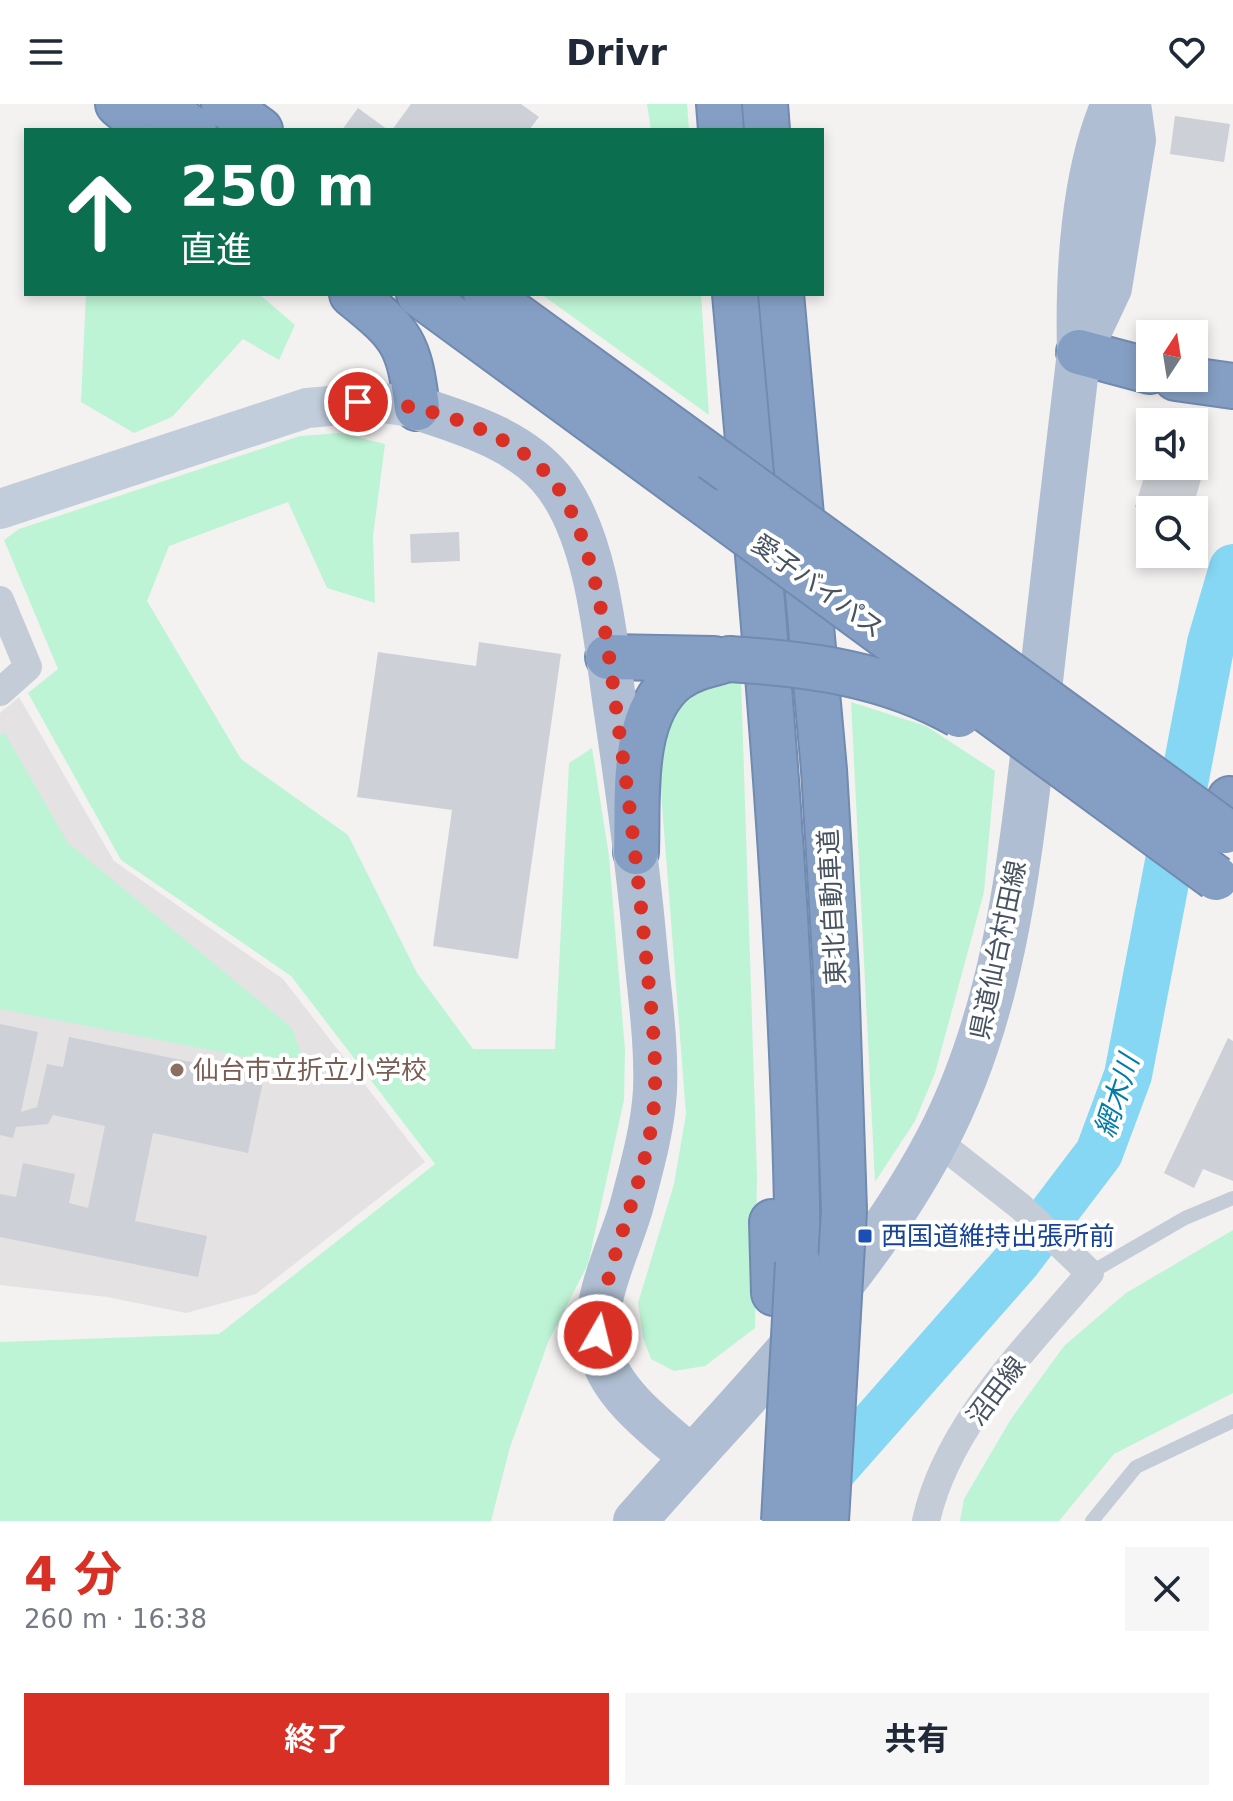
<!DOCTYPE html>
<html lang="ja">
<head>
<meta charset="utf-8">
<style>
	body { margin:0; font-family:"DejaVu Sans","Noto Sans JP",sans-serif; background:#f6f6f7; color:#1f2937; height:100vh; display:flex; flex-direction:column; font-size:30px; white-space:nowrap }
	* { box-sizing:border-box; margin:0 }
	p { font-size:26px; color:#747a83 }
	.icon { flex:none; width:44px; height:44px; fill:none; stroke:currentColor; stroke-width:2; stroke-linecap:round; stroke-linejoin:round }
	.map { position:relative; height:1417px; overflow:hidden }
	.side { display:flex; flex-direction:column; background:#fff; flex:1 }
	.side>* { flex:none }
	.hud { position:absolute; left:24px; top:24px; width:800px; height:168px; border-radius:0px; box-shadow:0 4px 12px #0003; background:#0b6e4f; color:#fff; overflow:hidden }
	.needle { width:52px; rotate:12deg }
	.controls { position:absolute; left:1136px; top:216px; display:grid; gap:16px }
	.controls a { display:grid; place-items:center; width:72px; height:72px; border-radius:0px; background:#fff; box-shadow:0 4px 12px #0003; font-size:40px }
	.pin { position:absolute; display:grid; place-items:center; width:68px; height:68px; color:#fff; margin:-34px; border:4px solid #fff; border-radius:50%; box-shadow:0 2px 8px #0007 }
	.me { position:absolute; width:88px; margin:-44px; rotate:8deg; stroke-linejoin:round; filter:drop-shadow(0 0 6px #0008) }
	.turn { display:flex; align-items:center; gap:28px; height:168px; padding:0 24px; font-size:36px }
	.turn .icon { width:104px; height:104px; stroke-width:2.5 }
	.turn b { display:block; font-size:56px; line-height:68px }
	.round { display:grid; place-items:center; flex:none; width:84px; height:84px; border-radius:0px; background:#f6f6f7 }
	.overview { display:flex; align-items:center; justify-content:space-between; height:136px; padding:0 24px }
	h1 { font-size:48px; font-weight:700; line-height:60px; color:#d93025 }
	.button { display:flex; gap:16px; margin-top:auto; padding:16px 24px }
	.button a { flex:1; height:92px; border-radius:0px; background:#d93025; color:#fff; font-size:32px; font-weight:700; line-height:92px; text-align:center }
	.button a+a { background:#f6f6f7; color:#1f2937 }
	header { display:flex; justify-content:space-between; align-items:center; height:104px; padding:0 24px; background:#fff; font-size:36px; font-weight:700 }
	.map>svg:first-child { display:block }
	.education { fill:#e5e2e3 }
	.green { fill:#bdf4d5 }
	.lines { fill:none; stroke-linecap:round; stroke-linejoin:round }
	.river { stroke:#86d7f4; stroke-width:48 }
	.building { fill:#cdd0d6 }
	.highway-casing { stroke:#708ab0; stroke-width:48 }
	.lane { stroke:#c4ccd7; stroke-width:14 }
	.street { stroke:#c4ccd7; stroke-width:28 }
	.secondary { stroke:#c2cddb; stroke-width:40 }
	.primary { stroke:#afbed2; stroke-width:44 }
	.highway { stroke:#859fc4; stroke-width:44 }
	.highway-bridge-casing { stroke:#708ab0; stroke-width:48; stroke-linecap:butt }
	.highway-bridge { stroke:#859fc4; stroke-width:44 }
	.route { stroke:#d93025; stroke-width:14; stroke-dasharray:0 25.2 }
	.education-dot { fill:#8d6e63; stroke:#fff; stroke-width:3 }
	.transit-dot { fill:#1a4fb4; stroke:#fff; stroke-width:3 }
	.labels { text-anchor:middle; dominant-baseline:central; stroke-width:8; stroke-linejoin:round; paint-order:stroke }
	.street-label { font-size:26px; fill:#475361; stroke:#fff }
	.education-label { font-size:26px; fill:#785e54; stroke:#fff; text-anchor:start }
	.transit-label { font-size:26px; fill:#164399; stroke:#fff; text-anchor:start }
	.water-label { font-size:28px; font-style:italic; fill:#027ca9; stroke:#fff }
</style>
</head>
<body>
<header><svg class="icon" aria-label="menu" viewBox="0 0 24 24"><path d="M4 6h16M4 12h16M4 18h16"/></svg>Drivr<svg class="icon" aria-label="heart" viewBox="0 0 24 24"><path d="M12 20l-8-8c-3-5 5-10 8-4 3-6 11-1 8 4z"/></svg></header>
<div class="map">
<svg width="1233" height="1417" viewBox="0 0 1233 1417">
	<rect width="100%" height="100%" fill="#f4f1f1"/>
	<path class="education" d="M19,593L114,757L283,875L425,1058L256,1190L186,1209L107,1193L0,1181V609Z"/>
	<g class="green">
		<path d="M647,0H687L689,26H651Z"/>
		<path d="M86,190H259L295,221L279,256L243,235L172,313L134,329L81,298Z"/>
		<path d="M541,190H701L709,311Z"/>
		<path d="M340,329L385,340L373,432L375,499L327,484L288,398L169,442L147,497L241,655L348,731L417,869L473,945H555L569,659L592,644L609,752L625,946L624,996L588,1160L549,1236L510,1343L491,1417H0V1238L219,1230L435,1060L291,872L121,756L28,589L58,565L4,436L19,425L300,332Z"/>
		<path d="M741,575L757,1071L755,1224L705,1262L674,1267L651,1255L643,1234L638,1199L674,1080L686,1010L659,662L673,612L705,577Z"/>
		<path d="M851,598L926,622L995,667L984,788L935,969L915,1017L875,1078Z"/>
		<path d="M4,628L68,739L292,924L307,965L0,905V631Z"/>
		<path d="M1233,1126V1289L1114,1350L1059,1417H960L964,1395L1011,1315L1064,1242L1126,1189Z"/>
	</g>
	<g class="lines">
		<path class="river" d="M809,1393L1017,1157L1099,1049L1128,971L1211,539L1233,464"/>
	</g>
	<g class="building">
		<path d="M411,0H521L539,13L529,26H392Z"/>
		<path d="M358,4L388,26H342Z"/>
		<path d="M1175,12L1230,20L1224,58L1170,50Z"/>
		<path d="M1194,354L1206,358L1192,406L1150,407L1135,403L1149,356L1150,362H1194Z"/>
		<path d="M459,428L460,457L411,459L410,430Z"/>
		<path d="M479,538L561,550L518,855L433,842L452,706L357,693L378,548L476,562Z"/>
		<path d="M0,920L38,928L21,1008L37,1003L47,960L63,963L69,933L264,973L248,1049L153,1029L135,1117L207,1132L198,1173L0,1133V1090L16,1093L23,1059L75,1070L69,1099L88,1104L105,1022L53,1011L48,1020L16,1023L13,1034L0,1031Z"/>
		<path d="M1228,934L1233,937V1077L1203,1065L1194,1084L1164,1069Z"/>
	</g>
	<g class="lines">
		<defs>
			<g id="highway">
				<path d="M118,0L149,26"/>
				<path d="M158,0L194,26"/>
				<path d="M224,0L260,26"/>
				<path d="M719,0L721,26"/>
				<path d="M765,0L767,26"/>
				<path d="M352,190C403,231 409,239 417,304"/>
				<path d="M419,190L717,408"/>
				<path d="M486,190L712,354"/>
				<path d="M735,190C764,513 794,835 798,1159"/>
				<path d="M781,190L824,666L836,869L844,1106"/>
				<path d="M1079,248L1150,267"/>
				<path d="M1176,274L1233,282"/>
				<path d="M608,553L714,555"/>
				<path d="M1230,695L1233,696"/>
				<path d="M636,748C638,695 629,612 676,575C692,563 711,560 729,555"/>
				<path d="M772,1118L774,1189"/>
			</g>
		</defs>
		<use href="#highway" class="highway-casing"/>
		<g class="lane">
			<path d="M1090,1169L1185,1114L1233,1094"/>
			<path d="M1092,1417L1136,1363L1233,1317"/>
		</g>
		<g class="street">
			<path d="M0,496L28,563L0,588"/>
			<path d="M926,1417C947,1321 1028,1243 1090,1169L1021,1103L937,1037"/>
		</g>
		<path class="secondary" d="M0,405L307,304L377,298L417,304"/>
		<g class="primary">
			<path d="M1083,241L1110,184L1134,36L1129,0"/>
			<path d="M417,304C467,320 525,338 557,382C598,439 605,534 615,602C627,682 638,761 645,841C649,888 657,938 655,986C653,1025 641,1066 631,1104C618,1149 588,1201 601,1250C613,1292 659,1325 691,1353"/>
			<path d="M635,1417C741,1295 861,1181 937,1036C1007,903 1020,750 1038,603C1051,485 1065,366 1079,248C1077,172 1082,71 1113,0"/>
		</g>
		<use href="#highway" class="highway"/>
		<defs>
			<g id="highway-bridge">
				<path d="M712,354L1225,727"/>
				<path d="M717,408L1216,774"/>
				<path d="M729,555C810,560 887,570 959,611"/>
				<path d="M784,1417L798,1159"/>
				<path d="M826,1417L844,1106"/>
			</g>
		</defs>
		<use href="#highway-bridge" class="highway-bridge-casing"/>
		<use href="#highway-bridge" class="highway-bridge"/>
	</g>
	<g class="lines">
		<path class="route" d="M358,298C420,296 523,330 558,384C602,451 610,567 622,647C632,719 640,791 647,863C651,903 656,944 655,984C653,1070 606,1147 598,1231"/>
	</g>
	<circle class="education-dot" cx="177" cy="966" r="8"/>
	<rect class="transit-dot" x="857" y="1124" width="16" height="16" rx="4"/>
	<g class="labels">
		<g class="street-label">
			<text transform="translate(818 482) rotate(36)">愛子バイパス</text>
			<text transform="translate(832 803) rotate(-93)">東北自動車道</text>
			<text transform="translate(998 846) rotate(-78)">県道仙台村田線</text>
			<text transform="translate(996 1287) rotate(-53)">沼田線</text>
		</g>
		<g class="education-label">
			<text x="193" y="966">仙台市立折立小学校</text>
		</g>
		<g class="transit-label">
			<text x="881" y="1132">西国道維持出張所前</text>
		</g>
		<g class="water-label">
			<text transform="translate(1117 992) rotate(-72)">網木川</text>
		</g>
	</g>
</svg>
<div class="controls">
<a><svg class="needle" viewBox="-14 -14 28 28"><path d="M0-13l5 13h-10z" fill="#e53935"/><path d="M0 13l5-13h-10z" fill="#747a83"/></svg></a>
<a><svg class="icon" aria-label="sound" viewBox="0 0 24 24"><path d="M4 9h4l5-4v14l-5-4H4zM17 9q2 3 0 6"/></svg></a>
<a><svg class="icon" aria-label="search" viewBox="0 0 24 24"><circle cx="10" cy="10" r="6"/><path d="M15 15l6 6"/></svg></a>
</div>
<div class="pin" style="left:358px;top:298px;background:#d93025"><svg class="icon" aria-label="arrive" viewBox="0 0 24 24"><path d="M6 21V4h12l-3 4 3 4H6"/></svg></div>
<svg class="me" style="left:598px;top:1231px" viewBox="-20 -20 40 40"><circle r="17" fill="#d93025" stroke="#fff" stroke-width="3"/><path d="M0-11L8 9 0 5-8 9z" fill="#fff"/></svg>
<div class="hud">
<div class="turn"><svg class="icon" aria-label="ahead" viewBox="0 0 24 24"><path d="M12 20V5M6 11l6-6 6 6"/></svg><div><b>250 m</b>直進</div></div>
</div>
</div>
<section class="side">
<div class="overview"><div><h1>4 分</h1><p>260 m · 16:38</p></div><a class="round"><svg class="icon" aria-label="close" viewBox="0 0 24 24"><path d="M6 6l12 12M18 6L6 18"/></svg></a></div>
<div class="button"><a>終了</a><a>共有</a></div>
</section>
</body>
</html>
